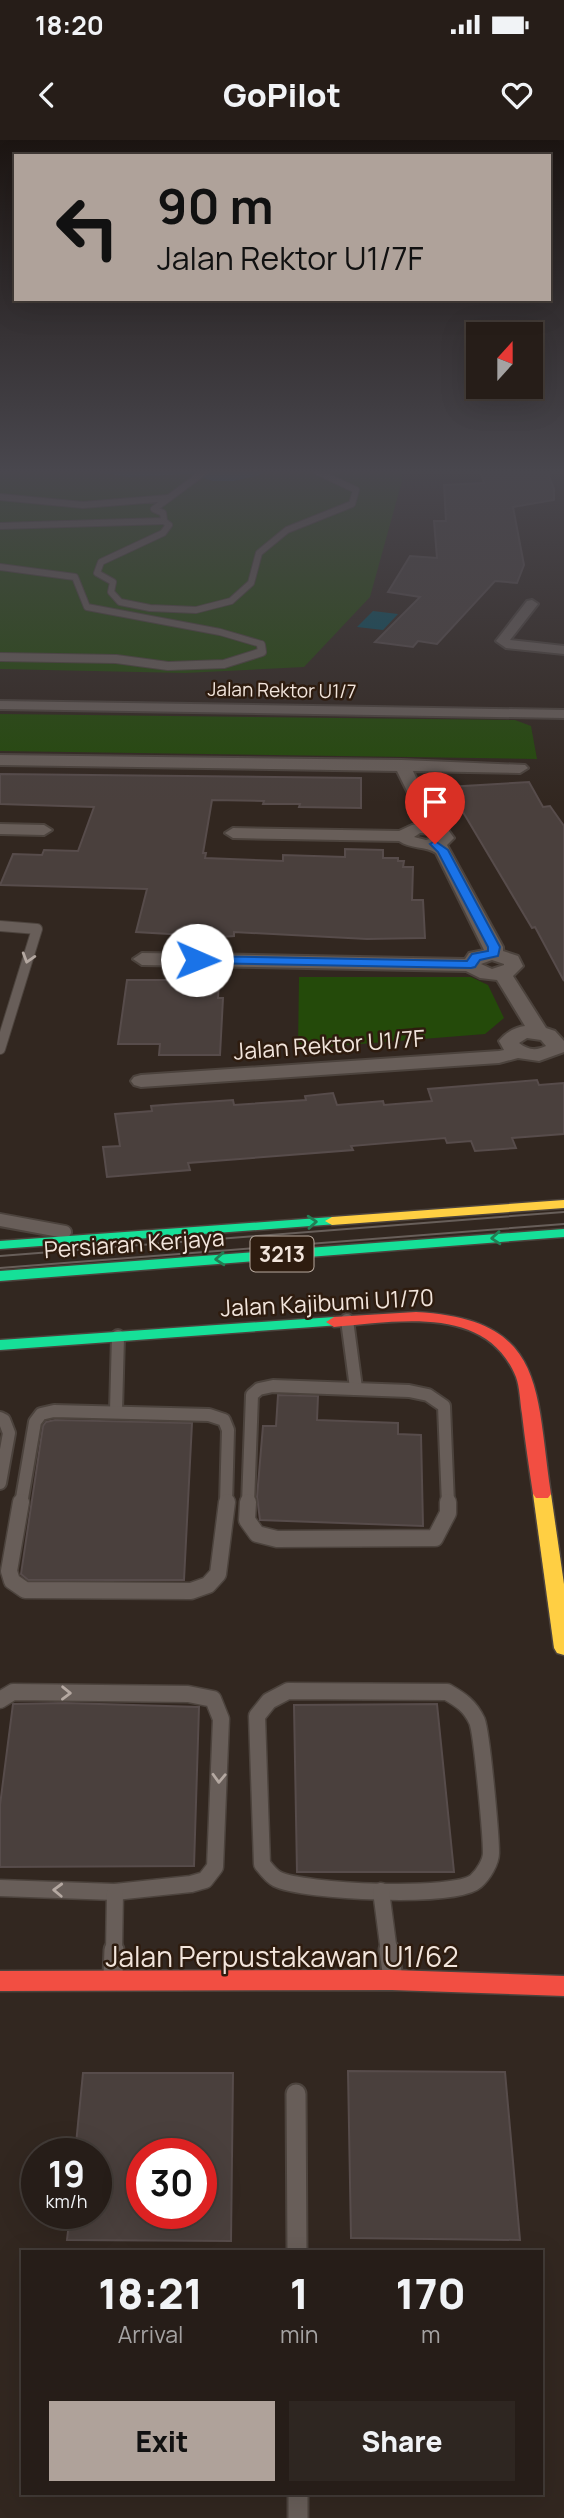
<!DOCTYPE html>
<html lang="en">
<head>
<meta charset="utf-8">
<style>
	body { margin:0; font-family:Manrope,sans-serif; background:#2e2621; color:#f1f3f6; height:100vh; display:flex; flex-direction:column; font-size:26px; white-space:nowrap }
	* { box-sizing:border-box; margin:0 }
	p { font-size:23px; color:#a4a2a2 }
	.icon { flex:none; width:38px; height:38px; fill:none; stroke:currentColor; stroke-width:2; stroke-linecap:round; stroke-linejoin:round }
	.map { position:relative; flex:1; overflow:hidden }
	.sheet { position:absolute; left:21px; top:2110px; width:522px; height:245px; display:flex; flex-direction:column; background:#261d18; border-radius:0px; box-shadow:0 7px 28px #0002,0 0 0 2px #423b37 }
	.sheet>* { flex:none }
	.hud { position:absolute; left:14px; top:14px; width:537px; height:147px; border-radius:0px; box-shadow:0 7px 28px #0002,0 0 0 2px #423b37; background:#afa29a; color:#111; overflow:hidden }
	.needle { width:46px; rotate:21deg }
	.fabs { position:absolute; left:466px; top:182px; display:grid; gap:14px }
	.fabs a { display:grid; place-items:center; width:77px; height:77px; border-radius:0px; background:#261d18; box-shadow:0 7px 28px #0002,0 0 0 2px #423b37; font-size:35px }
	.speed { position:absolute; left:21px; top:1998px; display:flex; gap:14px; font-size:35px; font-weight:700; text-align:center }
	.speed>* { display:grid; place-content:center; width:91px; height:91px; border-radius:50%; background:#261d18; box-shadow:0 7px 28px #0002,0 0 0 2px #423b37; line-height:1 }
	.speed small { font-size:18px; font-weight:400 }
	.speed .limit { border:10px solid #d22; background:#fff; color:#111 }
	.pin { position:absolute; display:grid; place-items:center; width:60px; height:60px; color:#fff; margin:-72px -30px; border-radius:50% 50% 50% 0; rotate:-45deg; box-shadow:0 0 7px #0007 }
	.pin .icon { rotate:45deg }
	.me { position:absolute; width:77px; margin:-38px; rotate:91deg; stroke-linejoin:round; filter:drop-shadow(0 0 5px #0008) }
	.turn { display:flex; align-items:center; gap:24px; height:147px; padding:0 28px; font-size:32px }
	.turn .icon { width:91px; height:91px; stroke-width:2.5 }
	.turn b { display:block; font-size:49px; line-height:60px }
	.eta { display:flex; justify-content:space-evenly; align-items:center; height:119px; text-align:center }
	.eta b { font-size:42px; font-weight:800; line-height:49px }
	.primary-button { display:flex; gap:14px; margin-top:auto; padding:14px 28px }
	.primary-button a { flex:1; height:80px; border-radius:0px; background:#afa29a; color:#111; font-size:28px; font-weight:800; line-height:80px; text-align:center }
	.primary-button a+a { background:#2e2621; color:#f1f3f6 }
	.status { display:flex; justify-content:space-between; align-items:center; height:49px; padding:0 35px; background:#261d18; direction:ltr }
	.status svg { height:19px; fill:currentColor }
	header { display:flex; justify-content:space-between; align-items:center; height:91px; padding:0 28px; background:#261d18; font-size:32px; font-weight:800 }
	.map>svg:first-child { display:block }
	.green { fill:#244a0a }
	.water { fill:#044e5f }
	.building { fill:#4a403d; stroke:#574c4b; stroke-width:2; fill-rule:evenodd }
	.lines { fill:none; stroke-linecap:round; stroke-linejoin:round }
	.lane-far5-casing { stroke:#4c433d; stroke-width:8 }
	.lane-far4-casing { stroke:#4c433d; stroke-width:10 }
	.lane-far3-casing { stroke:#4c433d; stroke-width:12 }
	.lane-far2-casing { stroke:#4c433d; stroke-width:16 }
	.lane-far1-casing { stroke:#4c433d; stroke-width:19 }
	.lane-casing { stroke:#4c433d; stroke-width:23 }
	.street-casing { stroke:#4c433d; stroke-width:4 }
	.fast-casing { stroke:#4c433d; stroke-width:3 }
	.slow-casing { stroke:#4c433d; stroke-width:3 }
	.jam-casing { stroke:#4c433d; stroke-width:3 }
	.lane-far5 { stroke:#685e59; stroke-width:6 }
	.lane-far4 { stroke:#685e59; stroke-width:8 }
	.lane-far3 { stroke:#685e59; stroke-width:10 }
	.lane-far2 { stroke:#685e59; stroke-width:12 }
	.lane-far1 { stroke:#685e59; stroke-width:16 }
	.lane { stroke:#685e59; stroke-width:19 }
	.street { fill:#685e59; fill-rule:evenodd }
	.fast { fill:#16e098; fill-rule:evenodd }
	.slow { fill:#ffcf43; fill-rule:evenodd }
	.jam { fill:#f24e42; fill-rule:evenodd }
	.tram { stroke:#685f5a; stroke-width:2 }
	.oneway { stroke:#b4a8a1 }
	.oneway2 { stroke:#227e54 }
	.route { fill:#1a73e8; stroke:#114b97; stroke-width:2 }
	.labels { text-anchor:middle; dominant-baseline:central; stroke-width:5; stroke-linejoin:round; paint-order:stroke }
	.far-street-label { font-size:19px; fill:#f2e5dc; stroke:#2e1c0f }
	.shield { fill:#2e1c0f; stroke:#b7a99e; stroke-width:2 }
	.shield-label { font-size:21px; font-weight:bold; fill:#f2e5dc }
	.street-label { font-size:23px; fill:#f2e5dc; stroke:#2e1c0f }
	.near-street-label { font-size:28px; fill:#f2e5dc; stroke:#2e1c0f }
</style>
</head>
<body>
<div class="status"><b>18:20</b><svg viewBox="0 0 49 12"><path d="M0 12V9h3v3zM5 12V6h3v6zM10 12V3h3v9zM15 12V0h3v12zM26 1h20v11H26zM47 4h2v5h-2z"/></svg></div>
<header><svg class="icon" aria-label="back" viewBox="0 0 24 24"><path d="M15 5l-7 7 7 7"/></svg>GoPilot<svg class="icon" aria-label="heart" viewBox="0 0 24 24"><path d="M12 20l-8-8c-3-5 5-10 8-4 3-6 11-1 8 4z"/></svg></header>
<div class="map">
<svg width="564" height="2378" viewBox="0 0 564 2378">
	<rect width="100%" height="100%" fill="#322720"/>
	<g class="green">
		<path d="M0,331H400L402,341L370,457L304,527L185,533L0,529Z"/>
		<path d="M0,574L515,580L531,586L537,619L0,611Z"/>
		<path d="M299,837H471L488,845L504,878L485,894L298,909Z"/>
	</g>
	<g class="water">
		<path d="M92,331H264L260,335L233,341H213L189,334L128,337Z"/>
		<path d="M373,471L398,474L383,490L357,487Z"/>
	</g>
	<g class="building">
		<path d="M480,331H547L554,349V360L513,367L524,425L517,443L495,441L437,504L418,501L413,507L375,502L420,457L388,452L410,416L437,418L434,381H446L444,345L484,343Z"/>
		<path d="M0,634L361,638V668L299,667L300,664H263L264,661L212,660L203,713H206L205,718L283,721V715L345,717V709L383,710V718H398V721H404L403,727H413L412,760H423L425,798L367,799L234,792V796L221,797L136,792L147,749L0,745L13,714L42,715L44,710L78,711L94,667L0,664Z"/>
		<path d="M529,642L543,667L550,666L564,686V841L535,787L532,788L448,647Z"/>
		<path d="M127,840H219L218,858H223L220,915H159L160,904H118Z"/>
		<path d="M537,940L539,945L564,943V994L512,998L516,1008L475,1011L471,1001L447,1003L445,998L351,1006L353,1010L188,1023L190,1030L107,1037L103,1007L120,1006L115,974L152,971L151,966L176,964L233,960L234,965L306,960L305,956L333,953L337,965L383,961L384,965L432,961L428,949Z"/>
		<path d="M278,1255L318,1256L317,1280L398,1283V1294L421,1295L423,1386L260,1380L257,1357L263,1286H276Z"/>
		<path d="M55,1280L192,1283L184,1440H28L21,1434L43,1286L46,1282Z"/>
		<path d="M66,1563L199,1567L194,1726L0,1727V1665L13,1564Z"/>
		<path d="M437,1564L454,1732H297L294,1565Z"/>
		<path d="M348,1931L505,1932L520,2100L351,2098Z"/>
		<path d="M83,1933H233L231,2101L67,2100L70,2074H96V2014H75ZM142,2014H201V2074H142Z"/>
	</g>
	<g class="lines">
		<defs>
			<g id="lane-far5">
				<path d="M0,357L83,365L169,358L154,369L163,373L164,381L0,386"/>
				<path d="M169,358L205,331"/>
				<path d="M164,381L169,385L163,393L101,422L97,433L113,442L111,452L120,462L150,468L196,470L231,461L251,443L259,413L287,390L352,364L356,350L316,331"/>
				<path d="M0,427L75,437L87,467L220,492L261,504V507"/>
			</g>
			<path id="lane-far4" d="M0,517L116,519L168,526L224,524L262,512L261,505"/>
			<path id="lane-far3" d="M0,786L37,789L0,909"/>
			<g id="lane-far2">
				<path d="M0,1080L65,1092"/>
				<path d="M347,1180L356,1248"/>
				<path d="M116,1271L118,1196"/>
				<path d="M0,1278L4,1280L9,1293L0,1343"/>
				<path d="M21,1364L35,1282L41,1274L54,1271L209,1275L224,1280L228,1290L226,1364"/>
				<path d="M248,1364L252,1255L259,1249L273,1246L409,1251L428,1255L444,1266L448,1364"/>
			</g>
			<g id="lane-far1">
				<path d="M21,1362L9,1431L12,1441L25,1450L191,1451L208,1445L218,1434L227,1362"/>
				<path d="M248,1362L247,1380L257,1394L277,1399L435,1398L448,1373V1362"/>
				<path d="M288,1551L447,1552C461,1560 470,1566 477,1581C482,1594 491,1695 491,1713C491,1722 483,1735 476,1741C457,1759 302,1752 277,1739C271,1736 266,1729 262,1724L257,1576L269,1561Z"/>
				<path d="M0,1560L13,1552L188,1554L213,1559L221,1579L215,1727L205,1740L191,1744L115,1752L0,1748"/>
				<path d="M381,1751L389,1812"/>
				<path d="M114,1812L115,1752"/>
			</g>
			<g id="lane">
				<path d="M389,1810L392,1832"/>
				<path d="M113,1835L114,1810"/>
				<path d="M296,1954L297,2112"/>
				<path d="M298,2354V2378"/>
			</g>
			<g id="street">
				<path d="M532,460L538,464L510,500L564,506V514L506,508L496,501L527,461Z"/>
				<path d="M0,561L564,570V578L0,569Z"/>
				<path d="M0,615L402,620L525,625L528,628L520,633L413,631L438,685L446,687L454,698L447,705L503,807V811L518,816L523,826L513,836L546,888L555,891L564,901V912L539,921L518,918L499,923L141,947L134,945L131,941L134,937L141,935L499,911L504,910L499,901C505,893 515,887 525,886L497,840L480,838L466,831L142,825L133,819L142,813L465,819L469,813L484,810L436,713C426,706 410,709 399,701L233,698L225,693L233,688L399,691L412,685L423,683L397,631L0,625ZM420,693L435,694L437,697L426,700L414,697ZM492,820L504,824V825L492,829L481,824ZM527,898L541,900L546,906C536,911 528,910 519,903Z"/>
				<path d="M0,684L44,685L52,690L44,695L0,694Z"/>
			</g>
			<g id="fast">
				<path d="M332,1077L337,1078L339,1081L337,1084L0,1109V1101Z"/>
				<path d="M564,1089V1097L0,1141V1131Z"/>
				<path d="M334,1177L342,1182L340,1185L0,1210V1200Z"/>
			</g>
			<g id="slow">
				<path d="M564,1060V1068L332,1085L325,1081L332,1077Z"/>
				<path d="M542,1348L548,1350L551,1354L564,1444V1515L557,1513L554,1508L533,1354L536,1350Z"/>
			</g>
			<g id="jam">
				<path d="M416,1172C547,1179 535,1249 551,1354L548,1358H536L533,1354C529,1327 525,1301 522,1274C520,1262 520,1248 516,1237C486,1164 397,1182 334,1187L326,1182L334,1177Z"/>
				<path d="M392,1830L564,1836V1856L392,1850L0,1851V1831Z"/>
			</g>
		</defs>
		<use href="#lane-far5" class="lane-far5-casing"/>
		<use href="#lane-far4" class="lane-far4-casing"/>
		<use href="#lane-far3" class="lane-far3-casing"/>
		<use href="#lane-far2" class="lane-far2-casing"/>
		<use href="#lane-far1" class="lane-far1-casing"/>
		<use href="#lane" class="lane-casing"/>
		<use href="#street" class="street-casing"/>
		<use href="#fast" class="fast-casing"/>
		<use href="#slow" class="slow-casing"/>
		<use href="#jam" class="jam-casing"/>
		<use href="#lane-far5" class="lane-far5"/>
		<use href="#lane-far4" class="lane-far4"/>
		<use href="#lane-far3" class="lane-far3"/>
		<use href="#lane-far2" class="lane-far2"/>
		<use href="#lane-far1" class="lane-far1"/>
		<use href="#lane" class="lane"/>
		<use href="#street" class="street"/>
		<use href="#fast" class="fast"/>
		<use href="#slow" class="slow"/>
		<use href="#jam" class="jam"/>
		<g class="tram">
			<path d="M0,1116L564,1072"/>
			<path d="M0,1128L564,1084"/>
		</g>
	</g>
	<defs><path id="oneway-chevron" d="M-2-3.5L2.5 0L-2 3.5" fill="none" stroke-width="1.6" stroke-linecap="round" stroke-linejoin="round" transform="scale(1.75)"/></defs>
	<g class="oneway">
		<use href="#oneway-chevron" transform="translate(28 818) rotate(107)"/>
		<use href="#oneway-chevron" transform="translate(66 1553) rotate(1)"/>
		<use href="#oneway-chevron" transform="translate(219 1638) rotate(92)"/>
		<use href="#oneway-chevron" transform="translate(58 1750) rotate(-178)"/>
	</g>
	<g class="oneway2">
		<use href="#oneway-chevron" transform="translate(312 1082) rotate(-4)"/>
		<use href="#oneway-chevron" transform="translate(496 1098) rotate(176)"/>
		<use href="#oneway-chevron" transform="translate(220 1119) rotate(176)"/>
	</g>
	<linearGradient id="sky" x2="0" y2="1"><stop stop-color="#1c1512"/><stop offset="0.5" stop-color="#49474e"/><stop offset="1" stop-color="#49474e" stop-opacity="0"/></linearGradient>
	<rect width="564" height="663" fill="url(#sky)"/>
	<path class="route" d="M435,701L448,710L500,807L498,816L480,820L475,827L471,828L197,823L190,820L197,816L467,821L472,814L488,811V807L438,712L430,704Z"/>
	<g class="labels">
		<g class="far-street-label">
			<text transform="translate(282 550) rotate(1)">Jalan Rektor U1/7</text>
		</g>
		<rect class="shield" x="250.5" y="1096.5" width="63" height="35" rx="5"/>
		<g class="shield-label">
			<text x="282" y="1114">3213</text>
		</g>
		<g class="street-label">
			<text transform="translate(329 904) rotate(-4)">Jalan Rektor U1/7F</text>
			<text transform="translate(134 1103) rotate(-4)">Persiaran Kerjaya</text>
			<text transform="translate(327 1162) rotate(-3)">Jalan Kajibumi U1/70</text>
		</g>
		<g class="near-street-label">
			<text x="282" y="1816">Jalan Perpustakawan U1/62</text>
		</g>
	</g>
</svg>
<div class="fabs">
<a><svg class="needle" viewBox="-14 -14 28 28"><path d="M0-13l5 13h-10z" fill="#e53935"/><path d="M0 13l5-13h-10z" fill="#a4a2a2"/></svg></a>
</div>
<div class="speed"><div>19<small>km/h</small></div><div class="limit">30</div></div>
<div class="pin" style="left:435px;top:704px;background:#d93025"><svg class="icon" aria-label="arrive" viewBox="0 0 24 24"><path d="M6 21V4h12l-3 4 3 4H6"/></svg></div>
<svg class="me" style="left:197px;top:820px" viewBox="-20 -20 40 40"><circle r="19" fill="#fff"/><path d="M0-13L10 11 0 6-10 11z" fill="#1a73e8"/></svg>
<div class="hud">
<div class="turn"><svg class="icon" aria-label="left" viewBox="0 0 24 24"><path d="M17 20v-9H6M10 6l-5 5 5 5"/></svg><div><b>90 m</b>Jalan Rektor U1/7F</div></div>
</div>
<section class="sheet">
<div class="eta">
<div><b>18:21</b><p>Arrival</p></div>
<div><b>1</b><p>min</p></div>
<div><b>170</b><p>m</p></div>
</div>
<div class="primary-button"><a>Exit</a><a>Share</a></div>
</section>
</div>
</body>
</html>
